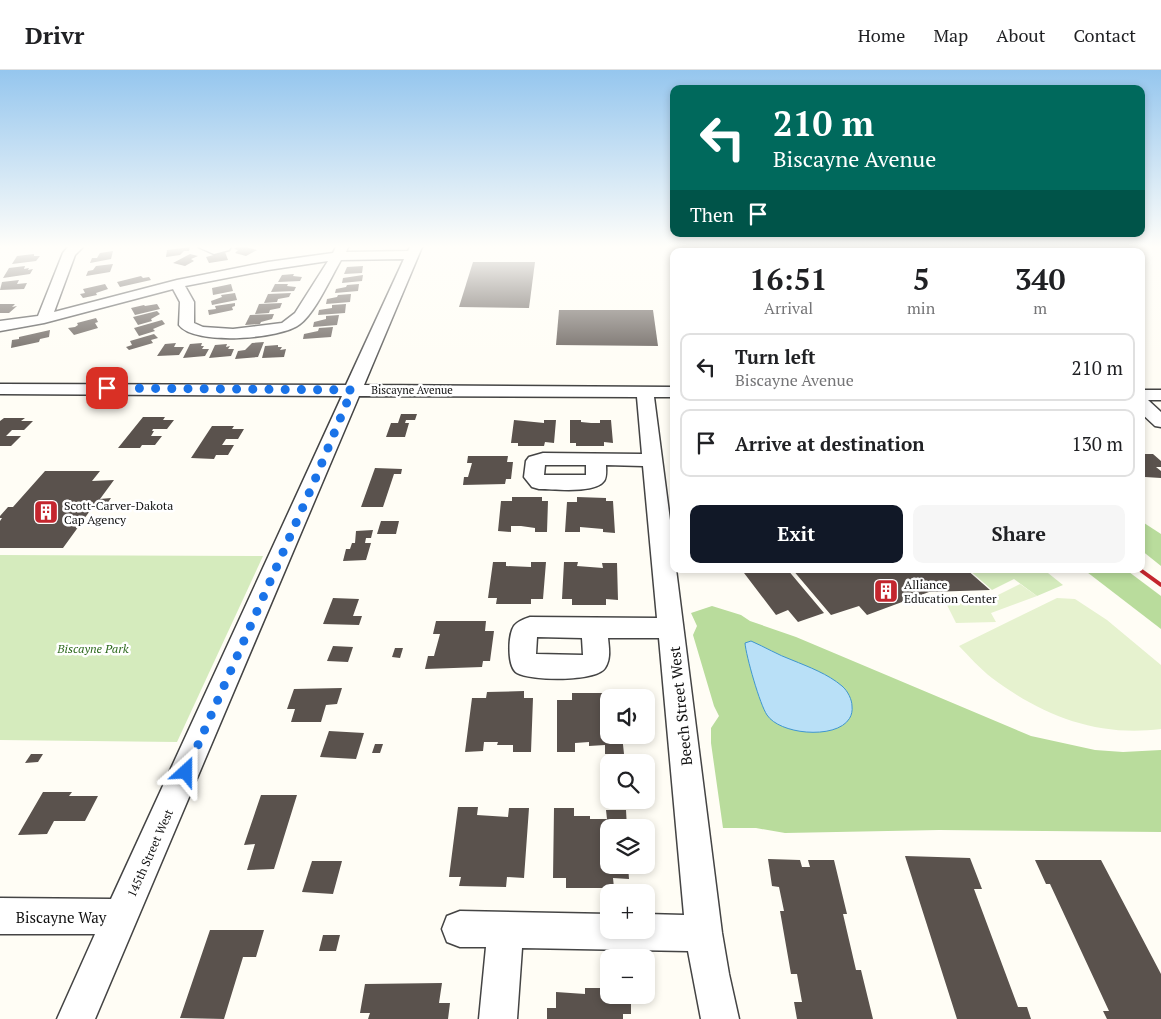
<!DOCTYPE html>
<html lang="en">
<head>
<meta charset="utf-8">
<style>
	body { margin:0; font-family:"PT Serif",serif; background:#f6f6f6; color:#202124; height:100vh; display:flex; flex-direction:column; font-size:19px; white-space:nowrap }
	* { box-sizing:border-box; margin:0 }
	p { font-size:16px; color:#757577 }
	.icon { flex:none; width:28px; height:28px; fill:none; stroke:currentColor; stroke-width:2; stroke-linecap:round; stroke-linejoin:round }
	.map { position:relative; flex:1; overflow:hidden }
	.panel { position:absolute; left:670px; top:178px; width:475px; height:325px; display:flex; flex-direction:column; background:#fff; border-radius:10px; box-shadow:0 2px 8px #0003 }
	.panel>* { flex:none }
	.top-card { position:absolute; left:670px; top:15px; width:475px; height:152px; border-radius:10px; box-shadow:0 2px 8px #0003; background:#00695c; color:#fff; overflow:hidden }
	.tools { position:absolute; left:600px; top:619px; display:grid; gap:10px }
	.tools a { display:grid; place-items:center; width:55px; height:55px; border-radius:10px; background:#fff; box-shadow:0 2px 8px #0003; font-size:25px }
	.pin { position:absolute; display:grid; place-items:center; width:42px; height:42px; color:#fff; margin:-21px; border-radius:10px; box-shadow:0 2px 8px #0006 }
	.me { position:absolute; width:55px; margin:-28px; rotate:24deg; stroke-linejoin:round; filter:drop-shadow(0 0 4px #0008) }
	.turn { display:flex; align-items:center; gap:18px; height:105px; padding:0 20px; font-size:22px }
	.turn .icon { width:65px; height:65px; stroke-width:2.5 }
	.turn b { display:block; font-size:35px; line-height:42px }
	.then { display:flex; align-items:center; height:48px; padding:0 20px; background:#0003; gap:10px; font-size:19px }
	.eta { display:flex; justify-content:space-evenly; align-items:center; height:85px; text-align:center }
	.eta b { font-size:30px; font-weight:700; line-height:35px }
	.cta { display:flex; gap:10px; margin-top:auto; padding:10px 20px }
	.cta a { flex:1; height:58px; border-radius:10px; background:#111827; color:#fff; font-size:20px; font-weight:700; line-height:58px; text-align:center }
	.cta a+a { background:#f6f6f6; color:#202124 }
	ul { padding:0; list-style:none }
	li { display:flex; align-items:center; gap:15px; height:68px; margin:0 10px 8px; padding:0 10px; border:2px solid #e0e0e0; border-radius:10px }
	li div { flex:1 }
	li b { display:block; font-size:19px }
	li em { font-style:normal }
	header { display:flex; align-items:center; gap:30px; box-sizing:border-box; height:70px; padding:0 25px; background:#fff; border-bottom:1px solid #e0e0e0 }
	header strong { font-size:24px }
	nav { display:flex; gap:28px; margin-inline-start:auto; font-size:18px }
	.map>svg:first-child { display:block }
	.green { fill:#d5ebbd }
	.forest { fill:#b9dc9c }
	.pitch { fill:#e6f2cf }
	.water { fill:#b9e0f7; stroke:#3f96cf }
	.building { fill:#5a524d }
	.lines { fill:none; stroke-linecap:round; stroke-linejoin:round }
	.minor-casing { stroke:#444; stroke-width:3 }
	.minor { fill:#fff; fill-rule:evenodd }
	.rail-far1 { stroke:#c4262e; stroke-width:2.5 }
	.rail { stroke:#c4262e; stroke-width:4 }
	.route { stroke:#1a73e8; stroke-width:9; stroke-dasharray:0 16.2 }
	.labels { text-anchor:middle; dominant-baseline:central; stroke-width:5; stroke-linejoin:round; paint-order:stroke }
	.far-street-label { font-size:11px; fill:#111; stroke:#fff }
	.poi-label { font-size:12px; fill:#111; stroke:#fff; text-anchor:start }
	.park-label { font-size:12px; font-style:italic; fill:#2f6b1f; stroke:#fff }
	.street-label { font-size:12px; fill:#111; stroke:#fff }
	.near-street-label { font-size:15px; fill:#111; stroke:#fff }
</style>
</head>
<body>
<header>
<strong>Drivr</strong>
<nav><a>Home</a><a>Map</a><a>About</a><a>Contact</a></nav>
</header>
<div class="map">
<svg width="1161" height="949" viewBox="0 0 1161 949">
	<rect width="100%" height="100%" fill="#fffdf5"/>
	<g class="green">
		<path d="M0,485L263,486L177,672L0,670Z"/>
		<path d="M968,499H1043L1063,515L1037,526L1014,509L992,520Z"/>
	</g>
	<g class="forest">
		<path d="M1141,451L1161,464V496L1141,480Z"/>
		<path d="M1083,499H1125L1161,526V559Z"/>
		<path d="M712,536L741,545L750,551L796,567L1031,666L1095,680L1123,682L1161,680V762L939,760L785,763L756,758H723L711,673V658L719,646L714,636L693,565L697,556L691,543Z"/>
	</g>
	<g class="pitch">
		<path d="M1020,514L1037,526L991,543L996,552L956,553L945,531L988,530Z"/>
		<path d="M1057,528L1075,529L1107,550L1161,595V659C1097,667 1043,646 992,608C980,599 969,586 959,576Z"/>
	</g>
	<path class="water" d="M751,571C765,577 778,585 792,590C809,597 828,604 842,616C848,621 852,630 852,636C856,671 782,668 767,645C760,635 746,586 745,573Z"/>
	<g class="building">
		<path d="M190,177L189,181H184L180,185L166,187L167,180Z"/>
		<path d="M237,177H246L257,180L246,186L235,183L238,180L234,179Z"/>
		<path d="M113,181L111,189L90,193L92,188H97L100,183Z"/>
		<path d="M225,182L228,190L209,193L206,187Z"/>
		<path d="M34,184V186H40L36,191L12,194L17,186Z"/>
		<path d="M190,184L198,186L191,189L194,191L185,196L173,193Z"/>
		<path d="M473,192H535L529,238L459,237Z"/>
		<path d="M113,194L110,202L86,206L88,201L93,200L96,196Z"/>
		<path d="M25,196L24,199L29,198L28,200L33,199L30,204L3,208L9,198Z"/>
		<path d="M363,196L362,203L344,204L347,197Z"/>
		<path d="M294,204L293,206L302,207L300,211L278,212L282,205Z"/>
		<path d="M363,205L362,211L342,213L343,208Z"/>
		<path d="M141,206L143,208L149,207L151,210L120,217L117,212Z"/>
		<path d="M19,210L17,214L27,213L24,219L0,220L2,212Z"/>
		<path d="M105,214L108,219L96,223L97,225L83,228L80,224L85,223L83,219Z"/>
		<path d="M231,214L233,221L213,225L212,218Z"/>
		<path d="M275,214H288L287,216L296,217L294,221L271,222Z"/>
		<path d="M359,214L358,221L335,223L336,219L346,217L347,215Z"/>
		<path d="M235,223L237,230L212,235L211,231L222,227L221,225Z"/>
		<path d="M291,223L289,227L278,229L277,232L264,233L268,224Z"/>
		<path d="M351,224L350,232L326,234L327,229L337,227L338,225Z"/>
		<path d="M235,233V236L232,237L233,240L209,245L208,240L216,239L215,236Z"/>
		<path d="M282,233L280,238L270,240L269,243L255,244L259,234Z"/>
		<path d="M0,234H15L12,237L17,236L9,243H0Z"/>
		<path d="M157,234L160,239L135,245L131,238L144,235L145,236Z"/>
		<path d="M346,234L345,243L318,245L319,240L332,238V235Z"/>
		<path d="M559,240H653L658,276L556,275Z"/>
		<path d="M157,241L160,244L151,249L152,251L138,255L133,247Z"/>
		<path d="M274,244L272,249L261,252L260,254L245,255L250,245Z"/>
		<path d="M339,245L337,255L313,257L314,252L326,249V246Z"/>
		<path d="M96,248L98,252L95,253L98,258L74,265L68,258L75,257L78,255L77,253Z"/>
		<path d="M162,250L165,254L153,259L155,261L139,266L134,258Z"/>
		<path d="M333,257L331,267L303,269L304,264L318,261L319,258Z"/>
		<path d="M50,260L49,267L40,269L39,272L11,278L12,270L19,269V267Z"/>
		<path d="M154,264L158,268L151,270L153,273L129,280L126,277L132,275L130,271Z"/>
		<path d="M264,272L258,287L235,289L238,281L245,280L252,273Z"/>
		<path d="M176,273L174,277H184L179,285L157,286L165,274Z"/>
		<path d="M202,273L201,276H204L202,279H209L205,286L183,288L190,274Z"/>
		<path d="M227,274L226,277L230,276L228,279H234L231,286L209,288L215,275Z"/>
		<path d="M278,275V277H282L280,280L286,279L284,287L262,288L265,276Z"/>
		<path d="M401,344H417L415,350H406L405,353H409L405,367H386L391,353H398Z"/>
		<path d="M143,347H165L163,350H174L167,359H153L152,361H154L151,366H162L155,375H142L140,378H118Z"/>
		<path d="M4,348H25L21,351H33L24,360H12L6,366H21L11,376H0V351Z"/>
		<path d="M514,350L544,353V350H556L554,373L545,372L544,376H518V373H511Z"/>
		<path d="M570,350H581V352L591,353H600V350H611L613,373L604,372V376H576V373H570Z"/>
		<path d="M212,356H234L232,359H244L238,369H226L222,375H234L228,385H216L214,389L191,388Z"/>
		<path d="M1141,384H1153L1161,391V397H1156L1161,401V408L1145,407L1141,404V389H1144Z"/>
		<path d="M468,386H508L507,392H513L511,409H506L505,414L463,415L464,407H468L472,393H467Z"/>
		<path d="M375,398L402,399L401,404H394L383,437H361Z"/>
		<path d="M45,401H100L92,411L114,410L100,429L111,428L104,438H92L63,478H0V451L2,448H0V446L8,437H13Z"/>
		<path d="M512,427H542V431H548L547,462H535V458L521,456H511V462L498,461L501,431H512Z"/>
		<path d="M577,427L606,428V431H613L615,463L603,462V459L580,457V462H565L567,432H577Z"/>
		<path d="M381,451H399L396,464H377Z"/>
		<path d="M373,460L371,468H366L365,473H371L366,490L343,491L346,479H350L352,473H355L356,461Z"/>
		<path d="M493,492H506V496L531,497V492H546L543,529H531V534H496L497,528H488Z"/>
		<path d="M564,492H578L577,496L603,498L602,493H617L618,530L606,529V535H572V529H562Z"/>
		<path d="M741,499H787L824,543L798,552L788,540L776,545Z"/>
		<path d="M792,499H966L990,520L929,522L867,545L859,536L831,545Z"/>
		<path d="M333,528L359,529L353,546H362L359,555L323,554Z"/>
		<path d="M436,551H486L485,561H494L490,591H483L482,597L425,599L428,586H434L440,564H433Z"/>
		<path d="M333,576L353,577L348,592L327,591Z"/>
		<path d="M395,578H403L400,588L392,587Z"/>
		<path d="M342,618L337,634L326,635L321,652H291L295,639H287L294,619Z"/>
		<path d="M524,621V628H533L531,682H513V675H497L498,672H484L483,681L465,682L472,628H486L487,622Z"/>
		<path d="M572,623H610L609,665H622L624,684H605V675L589,676V672L575,673V682H557V630H572Z"/>
		<path d="M329,661L364,663L356,689L320,687Z"/>
		<path d="M375,674H383L380,683H372Z"/>
		<path d="M31,684H43L38,692L25,693Z"/>
		<path d="M43,722H72L69,726H98L85,751H54L47,764L18,765Z"/>
		<path d="M261,725H297L274,799L247,800L255,774L244,775Z"/>
		<path d="M458,737H478L477,745L508,747L509,738H529L524,808L507,807L506,817L459,816L461,807H449Z"/>
		<path d="M554,738H574V746H590V749H607L606,740H626L627,758H609V795H628L629,809L613,808L614,818H566V808H553Z"/>
		<path d="M905,786L970,788L982,819H974L1018,937H1027L1031,949H957Z"/>
		<path d="M768,789L800,790L802,797H810L808,790H834L847,844H843L856,900H861L873,949H797L794,932H802L797,904H791L780,841H784L779,817L772,816Z"/>
		<path d="M1035,790H1101L1161,904V949H1107L1103,941H1109L1050,814H1046Z"/>
		<path d="M312,791H342L333,824L302,822Z"/>
		<path d="M210,860H264L256,887H243L224,949L180,948Z"/>
		<path d="M323,865H340L336,881H319Z"/>
		<path d="M442,913L439,933H450L448,949H368L370,943H360L365,914Z"/>
		<path d="M585,918H609V925H631V944H623V949H547V938H556V922L585,924Z"/>
	</g>
	<g class="lines">
		<defs>
			<g id="minor">
				<path d="M68,177H83L75,185L54,242L177,210L268,192L333,183L336,177H348L346,182L408,181L410,177H422L364,315L674,317V327H654L674,481V499H676L722,863L729,904L739,949H701L688,881L522,878L517,949H479L486,877H460L447,872L442,859L447,846L460,841L609,844V860H646V844L684,845L659,568H608C609,578 611,589 605,598C596,612 531,611 517,603C507,597 508,565 514,556C518,551 524,549 530,547L657,548L643,396L606,395C606,400 607,407 604,411C595,424 554,419 539,419L532,417L524,407L526,391L529,387L543,383L642,384L637,327L359,326L95,949H57L95,864H0V828L111,829L342,326L0,324V314L346,315L404,189L341,190C331,207 315,243 300,254C282,269 194,276 179,255L180,232L173,219L44,253L0,261V251L38,246L63,183ZM328,191L295,243L282,253L233,259L203,257L194,253V232L185,216L268,200ZM545,395H586V405H544ZM537,567L582,568L583,585L536,584Z"/>
				<path d="M198,177H231L229,180L214,184Z"/>
				<path d="M1141,320H1161V330H1148L1161,342V357L1155,356L1141,343Z"/>
			</g>
		</defs>
		<use href="#minor" class="minor-casing"/>
		<use href="#minor" class="minor"/>
		<path class="rail-far1" d="M695,177L701,181"/>
		<path class="rail" d="M1139,499L1161,515"/>
	</g>
	<linearGradient id="sky" x2="0" y2="1"><stop stop-color="#95c6ee"/><stop offset="0.57" stop-color="#fffefa"/><stop offset="1" stop-color="#fffefa" stop-opacity="0"/></linearGradient>
	<rect width="1161" height="310" fill="url(#sky)"/>
	<g class="lines">
		<path class="route" d="M107,318L352,320L314,412L186,702"/>
	</g>
	<defs>
		<symbol id="building-square" viewBox="-11 -11 22 22"><rect x="-9" y="-9" width="18" height="18" rx="4" fill="#c4262e" stroke="#fff"/><path d="M-4-6H4V6H1V3H-1V6H-4ZM-2.5-4.3h1.7v1.8h-1.7ZM.8-4.3h1.7v1.8H.8ZM-2.5-1h1.7V.8h-1.7ZM.8-1h1.7V.8H.8Z" fill="#fff"/></symbol>
	</defs>
	<g fill-rule="evenodd">
		<use href="#building-square" x="32" y="428" width="28" height="28"/>
		<use href="#building-square" x="872" y="507" width="28" height="28"/>
	</g>
	<g class="labels">
		<g class="far-street-label">
			<text x="412" y="320">Biscayne Avenue</text>
		</g>
		<g class="poi-label">
			<text x="64" y="435">Scott-Carver-Dakota<tspan x="64" dy="14">Cap Agency</tspan></text>
			<text x="904" y="514">Alliance<tspan x="904" dy="14">Education Center</tspan></text>
		</g>
		<g class="park-label">
			<text x="93" y="578">Biscayne Park</text>
		</g>
		<g class="street-label">
			<text transform="translate(150 783) rotate(-66)">145th Street West</text>
		</g>
		<g class="near-street-label">
			<text transform="translate(680 636) rotate(-96)">Beech Street West</text>
			<text x="61" y="847">Biscayne Way</text>
		</g>
	</g>
</svg>
<div class="tools">
<a><svg class="icon" aria-label="sound" viewBox="0 0 24 24"><path d="M4 9h4l5-4v14l-5-4H4zM17 9q2 3 0 6"/></svg></a>
<a><svg class="icon" aria-label="search" viewBox="0 0 24 24"><circle cx="10" cy="10" r="6"/><path d="M15 15l6 6"/></svg></a>
<a><svg class="icon" aria-label="layers" viewBox="0 0 24 24"><path d="M12 4l9 5-9 5-9-5zM3 14l9 5 9-5"/></svg></a>
<a>+</a>
<a>−</a>
</div>
<div class="pin" style="left:107px;top:318px;background:#d93025"><svg class="icon" aria-label="arrive" viewBox="0 0 24 24"><path d="M6 21V4h12l-3 4 3 4H6"/></svg></div>
<svg class="me" style="left:186px;top:702px" viewBox="-20 -20 40 40"><path d="M0-17L14 15 0 8-14 15z" fill="#1a73e8" stroke="#fff" stroke-width="4"/></svg>
<div class="top-card">
<div class="turn"><svg class="icon" aria-label="left" viewBox="0 0 24 24"><path d="M17 20v-9H6M10 6l-5 5 5 5"/></svg><div><b>210 m</b>Biscayne Avenue</div></div>
<div class="then">Then<svg class="icon" aria-label="arrive" viewBox="0 0 24 24"><path d="M6 21V4h12l-3 4 3 4H6"/></svg></div>
</div>
<section class="panel">
<div class="eta">
<div><b>16:51</b><p>Arrival</p></div>
<div><b>5</b><p>min</p></div>
<div><b>340</b><p>m</p></div>
</div>
<ul>
<li><svg class="icon" aria-label="left" viewBox="0 0 24 24"><path d="M17 20v-9H6M10 6l-5 5 5 5"/></svg><div><b>Turn left</b><p>Biscayne Avenue</p></div><em>210 m</em></li>
<li><svg class="icon" aria-label="arrive" viewBox="0 0 24 24"><path d="M6 21V4h12l-3 4 3 4H6"/></svg><div><b>Arrive at destination</b></div><em>130 m</em></li>
</ul>
<div class="cta"><a>Exit</a><a>Share</a></div>
</section>
</div>
</body>
</html>
